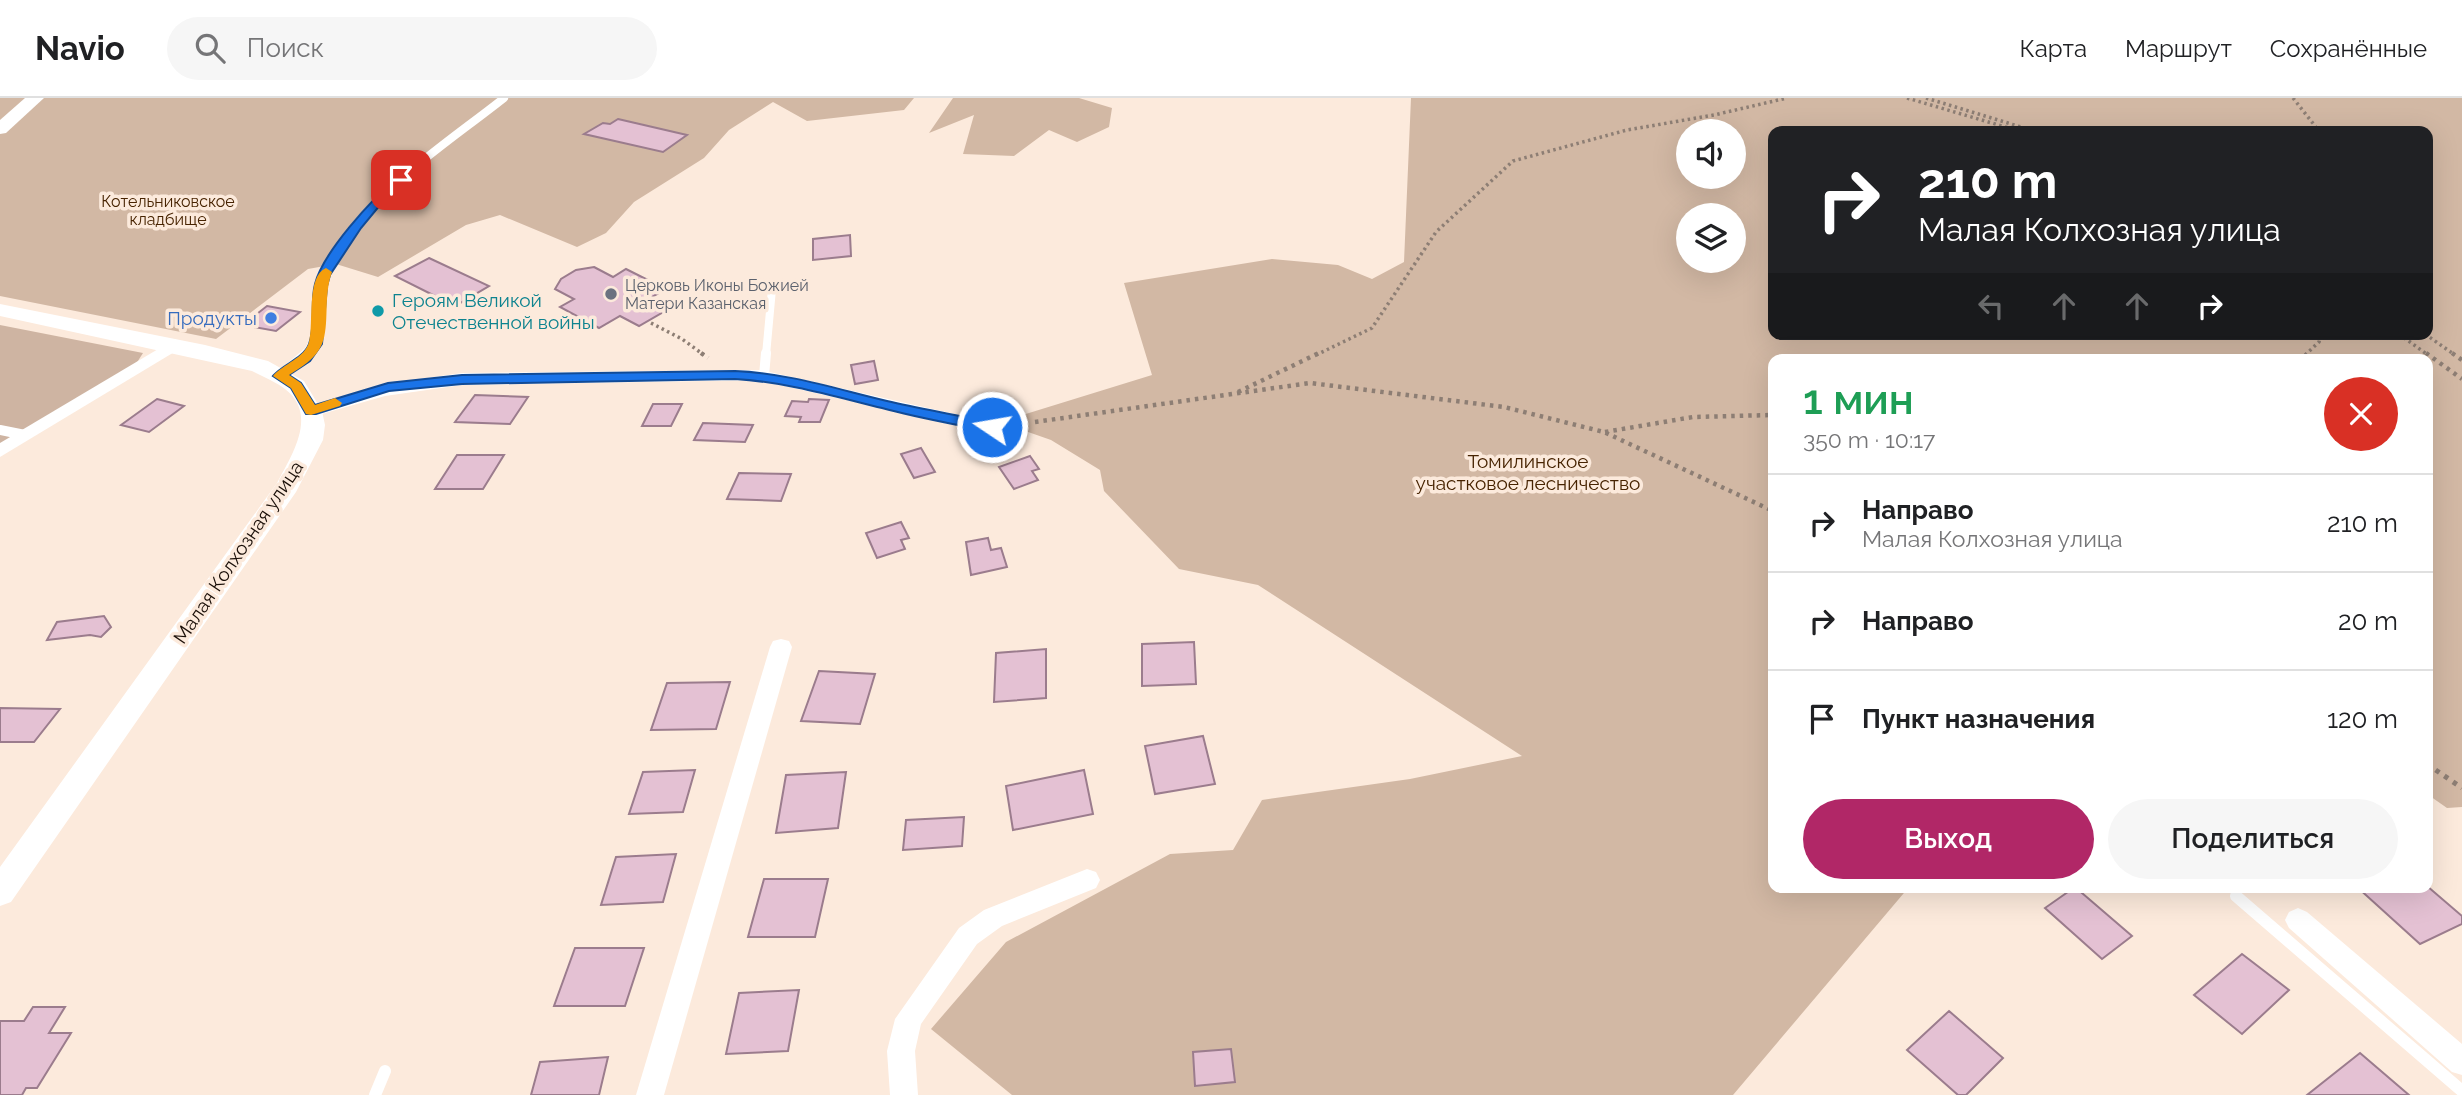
<!DOCTYPE html>
<html lang="ru">
<head>
<meta charset="utf-8">
<style>
	body { margin:0; font-family:Raleway,sans-serif; background:#f6f6f6; color:#202124; height:100vh; display:flex; flex-direction:column; font-size:26px; white-space:nowrap }
	* { box-sizing:border-box; margin:0 }
	p { font-size:23px; color:#757577 }
	.icon { flex:none; width:38px; height:38px; fill:none; stroke:currentColor; stroke-width:2; stroke-linecap:round; stroke-linejoin:round }
	.map { position:relative; flex:1; overflow:hidden }
	.drawer { position:absolute; left:1768px; top:256px; width:665px; height:539px; display:flex; flex-direction:column; background:#fff; border-radius:14px; box-shadow:0 7px 28px #0002 }
	.drawer>* { flex:none }
	.hud { position:absolute; left:1768px; top:28px; width:665px; height:214px; border-radius:14px; box-shadow:0 7px 28px #0002; background:#202124; color:#fff; overflow:hidden }
	.fabs { position:absolute; left:1676px; top:21px; display:grid; gap:14px }
	.fabs a { display:grid; place-items:center; width:70px; height:70px; border-radius:50%; background:#fff; box-shadow:0 7px 28px #0002; font-size:35px }
	.pin { position:absolute; display:grid; place-items:center; width:60px; height:60px; color:#fff; margin:-30px; border-radius:14px; box-shadow:0 4px 10px #0006 }
	.me { position:absolute; width:77px; margin:-38px; rotate:282deg; stroke-linejoin:round; filter:drop-shadow(0 0 5px #0008) }
	.turn { display:flex; align-items:center; gap:24px; height:147px; padding:0 35px; font-size:32px }
	.turn .icon { width:91px; height:91px; stroke-width:2.5 }
	.turn b { display:block; font-size:49px; line-height:60px }
	.lanes { display:flex; align-items:center; height:66px; padding:0 35px; background:#0003; justify-content:center; gap:35px; direction:ltr }
	.lanes .off { opacity:.35 }
	.round { display:grid; place-items:center; flex:none; width:74px; height:74px; border-radius:37px; background:#f6f6f6 }
	.overview { display:flex; align-items:center; justify-content:space-between; height:119px; padding:0 35px }
	h1 { font-size:42px; font-weight:600; line-height:52px; color:#1e9e55 }
	.primary-button { display:flex; gap:14px; margin-top:auto; padding:14px 35px }
	.primary-button a { flex:1; height:80px; border-radius:42px; background:#b12767; color:#fff; font-size:28px; font-weight:600; line-height:80px; text-align:center }
	.primary-button a+a { background:#f6f6f6; color:#202124 }
	ul { padding:0; list-style:none }
	li { display:flex; align-items:center; gap:21px; height:98px; padding:0 35px; border-top:2px solid #e0e0e0 }
	li div { flex:1 }
	li b { display:block; font-size:26px }
	li em { font-style:normal }
	header { display:flex; align-items:center; gap:42px; box-sizing:border-box; height:98px; padding:0 35px; background:#fff; border-bottom:2px solid #e0e0e0 }
	header strong { font-size:33px }
	nav { display:flex; gap:38px; margin-inline-start:auto; font-size:24px }
	.search { width:490px; height:63px; background:#f6f6f6; display:flex; align-items:center; gap:18px; box-sizing:border-box; padding:0 24px; border-radius:38px; color:#757577; font-size:26px }
	.map>svg:first-child { display:block }
	.green { fill:#ceb4a2 }
	.forest { fill:#d2b8a4; fill-rule:evenodd }
	.building { fill:#e4c1d3; stroke:#9b7c8d; stroke-width:2 }
	.lines { fill:none; stroke-linecap:round; stroke-linejoin:round }
	.path-far2 { stroke:#8d7e74; stroke-width:3.5; stroke-dasharray:2.5 3.5; stroke-linecap:butt }
	.path-far1 { stroke:#8d7e74; stroke-width:4.5; stroke-dasharray:3.5 5; stroke-linecap:butt }
	.path { stroke:#8d7e74; stroke-width:5; stroke-dasharray:4.5 6; stroke-linecap:butt }
	.service-far2 { stroke:#fff; stroke-width:8 }
	.service-far1 { stroke:#fff; stroke-width:10 }
	.service { stroke:#fff; stroke-width:12 }
	.minor { fill:#fff; fill-rule:evenodd }
	.tertiary { fill:#fff; fill-rule:evenodd }
	.route { fill:#1a73e8; stroke:#114b97; stroke-width:2 }
	.slow { fill:#f59e0b }
	.worship-dot { fill:#6b7280; stroke:#fceadc; stroke-width:2.5 }
	.culture-dot { fill:#0f9aa8; stroke:#fceadc; stroke-width:2.5 }
	.shop-dot { fill:#3f7fe0; stroke:#fceadc; stroke-width:2.5 }
	.labels { text-anchor:middle; dominant-baseline:central; stroke-width:7; stroke-linejoin:round; paint-order:stroke }
	.far-park-label { font-size:16px; fill:#472301; stroke:#fceadc }
	.far-worship-label { font-size:16px; fill:#5b616d; stroke:#fceadc; text-anchor:start }
	.culture-label { font-size:19px; fill:#0d838f; stroke:#fceadc; text-anchor:start }
	.shop-label { font-size:19px; fill:#366cbe; stroke:#fceadc; text-anchor:end }
	.park-label { font-size:19px; fill:#472301; stroke:#fceadc }
	.street-label { font-size:19px; fill:#190e07; stroke:#fceadc }
</style>
</head>
<body>
<header>
<strong>Navio</strong>
<div class="search"><svg class="icon" aria-label="search" viewBox="0 0 24 24"><circle cx="10" cy="10" r="6"/><path d="M15 15l6 6"/></svg>Поиск</div>
<nav><a>Карта</a><a>Маршрут</a><a>Сохранённые</a></nav>
</header>
<div class="map">
<svg width="2462" height="997" viewBox="0 0 2462 997">
	<rect width="100%" height="100%" fill="#fceadc"/>
	<path class="green" d="M0,227L143,255L136,266L0,349Z"/>
	<g class="forest">
		<path d="M0,0H914L904,12L807,23L773,4L729,32L704,60L634,104L606,135L577,149L500,117L466,127L378,179L336,166L308,171L216,241L0,198Z"/>
		<path d="M953,0H1079L1112,10L1109,29L1077,44L1049,32L1014,58L963,56L974,17L929,35Z"/>
		<path d="M1411,0H2462V709L2447,710L2427,696V261H1773V789H1909L1733,997H1012L931,931L1006,844L1170,756L1233,752L1262,702L1410,681L1522,658L1258,487L1179,471L1104,393L1100,372L1051,342L1000,324L1152,277L1124,185L1272,161L1338,167L1372,181L1404,164ZM1689,33H1734V79H1689ZM1773,33H2427V236H1773ZM1689,117H1734V163H1689Z"/>
	</g>
	<g class="building">
		<path d="M618,21L687,37L663,54L584,36L603,25L610,26Z"/>
		<path d="M850,137L851,158L813,162V141Z"/>
		<path d="M429,160L489,188L455,208L395,178Z"/>
		<path d="M594,169L613,179L626,171L666,191L645,203L665,213L639,228L620,218L599,230L560,209L574,201L555,191L561,181L576,172Z"/>
		<path d="M267,208L300,214L276,233L243,227Z"/>
		<path d="M874,263L878,282L855,286L851,267Z"/>
		<path d="M475,297L528,299L510,326L455,324Z"/>
		<path d="M157,301L184,308L149,334L121,327Z"/>
		<path d="M809,301L829,302L820,324H799L801,319L785,318L792,303L808,304Z"/>
		<path d="M653,306H682L671,328H642Z"/>
		<path d="M703,325L753,327L745,344L694,342Z"/>
		<path d="M921,350L935,374L914,380L901,356Z"/>
		<path d="M457,357H504L483,391H435Z"/>
		<path d="M1030,358L1039,371L1032,373L1038,382L1014,391L999,369Z"/>
		<path d="M739,375L791,376L781,403L727,401Z"/>
		<path d="M901,424L909,440L901,442L905,451L877,460L866,435Z"/>
		<path d="M988,440L991,452L1001,450L1007,469L971,477L966,444Z"/>
		<path d="M104,518L111,529L101,539L90,537L47,542L57,524Z"/>
		<path d="M1194,544L1196,586L1142,588V546Z"/>
		<path d="M1046,551V600L994,604L996,555Z"/>
		<path d="M819,573L875,576L860,626L801,623Z"/>
		<path d="M730,584L716,631L651,632L667,585Z"/>
		<path d="M0,610L60,611L34,644H0Z"/>
		<path d="M1203,638L1215,686L1155,696L1145,648Z"/>
		<path d="M695,672L683,714L629,716L643,674Z"/>
		<path d="M1084,672L1093,716L1013,732L1006,688Z"/>
		<path d="M846,674L838,730L776,735L786,677Z"/>
		<path d="M964,719L962,748L903,752L906,722Z"/>
		<path d="M676,756L663,804L601,807L616,759Z"/>
		<path d="M764,781H828L815,839H748Z"/>
		<path d="M2427,788L2462,818V826L2420,846L2357,789Z"/>
		<path d="M2075,789L2132,838L2102,861L2045,810Z"/>
		<path d="M575,850H644L625,908H554Z"/>
		<path d="M2242,856L2289,892L2242,936L2194,897Z"/>
		<path d="M799,892L788,953L726,956L739,895Z"/>
		<path d="M33,909H65L49,935H71L37,990H26L22,997H0V923H24Z"/>
		<path d="M1949,913L2003,960L1966,997H1958L1907,952Z"/>
		<path d="M1231,951L1235,984L1195,988L1193,954Z"/>
		<path d="M2360,955L2409,997H2307Z"/>
		<path d="M608,959L599,997H531L540,964Z"/>
	</g>
	<g class="lines">
		<g class="path-far2">
			<path d="M1907,0L2019,33"/>
			<path d="M1926,0L2034,33"/>
			<path d="M2293,0L2319,33"/>
			<path d="M651,225L682,241L704,257"/>
			<path d="M2399,236L2428,257"/>
			<path d="M2425,236L2455,257"/>
			<path d="M1316,257L1372,230L1436,134L1513,63L1627,32L1714,17L1787,0"/>
			<path d="M2305,257L2319,244L2321,236"/>
		</g>
		<g class="path-far1">
			<path d="M701,255L708,260"/>
			<path d="M2426,255L2462,281"/>
			<path d="M2452,255L2462,262"/>
			<path d="M2301,261L2307,255"/>
			<path d="M1238,294L1319,255"/>
			<path d="M1035,324L1310,285L1504,309L1604,334L1773,413"/>
			<path d="M1605,334L1693,319L1773,317"/>
		</g>
		<path class="path" d="M2427,666L2462,690"/>
		<g class="service-far2">
			<path d="M305,257C325,233 313,195 330,165C369,94 442,49 504,0"/>
			<path d="M766,257L772,191"/>
		</g>
		<g class="service-far1">
			<path d="M766,255L764,278L962,323L996,327L1021,326"/>
			<path d="M280,278L307,255"/>
			<path d="M0,332L25,337"/>
		</g>
		<g class="service">
			<path d="M2236,798L2462,993"/>
			<path d="M375,997L385,973"/>
		</g>
		<g class="minor">
			<path d="M175,241L184,246L181,250L0,359V345Z"/>
			<path d="M764,272L773,278L770,282L462,287L385,298L311,319L302,313L305,309L385,286L462,275Z"/>
			<path d="M781,541L789,543L792,549L664,997H636L770,549L773,543Z"/>
			<path d="M1087,771L1096,774L1100,782L1096,790L1002,828L977,846L921,926L915,953L918,997H890L887,953L895,921L959,830L984,812Z"/>
			<path d="M2298,810L2307,814L2462,946V977L2452,974L2289,830L2285,822L2289,814Z"/>
		</g>
		<g class="tertiary">
			<path d="M25,0H44L6,35L0,36V22Z"/>
			<path d="M0,206L205,247L268,263L304,283L322,313L325,327L323,342L296,394L11,804L0,808V769L277,385C291,358 319,317 285,291C276,284 263,279 252,273L0,218Z"/>
		</g>
	</g>
	<path class="route" d="M397,80L407,82L385,101L361,130L330,177L327,188L322,246L310,263L289,277L301,285L315,307L388,285L462,277L735,273C788,275 836,291 887,303C922,311 957,317 992,325L999,329L992,334C955,326 918,320 882,310C833,298 786,284 735,281L462,286L389,293L316,316H306L291,290L273,278C283,266 303,261 309,246C316,228 310,205 315,186C323,154 372,101 397,80Z"/>
	<path class="slow" d="M326,170L332,174C323,198 330,227 322,246C316,261 301,269 289,277L301,285L315,307L335,300L342,305L340,308L311,317L306,316L291,290L273,278C283,266 305,260 309,244C314,226 306,178 326,170Z"/>
	<circle class="worship-dot" cx="611" cy="196" r="7"/>
	<circle class="culture-dot" cx="378" cy="213" r="7"/>
	<circle class="shop-dot" cx="271" cy="220" r="7"/>
	<g class="labels">
		<g class="far-park-label">
			<text x="168" y="103">Котельниковское<tspan x="168" dy="18">кладбище</tspan></text>
		</g>
		<g class="far-worship-label">
			<text x="625" y="187">Церковь Иконы Божией<tspan x="625" dy="18">Матери Казанская</tspan></text>
		</g>
		<g class="culture-label">
			<text x="392" y="202">Героям Великой<tspan x="392" dy="22">Отечественной войны</tspan></text>
		</g>
		<g class="shop-label">
			<text x="257" y="220">Продукты</text>
		</g>
		<g class="park-label">
			<text x="1528" y="363">Томилинское<tspan x="1528" dy="22">участковое лесничество</tspan></text>
		</g>
		<g class="street-label">
			<text transform="translate(238 454) rotate(-56)">Малая Колхозная улица</text>
		</g>
	</g>
</svg>
<div class="fabs">
<a><svg class="icon" aria-label="sound" viewBox="0 0 24 24"><path d="M4 9h4l5-4v14l-5-4H4zM17 9q2 3 0 6"/></svg></a>
<a><svg class="icon" aria-label="layers" viewBox="0 0 24 24"><path d="M12 4l9 5-9 5-9-5zM3 14l9 5 9-5"/></svg></a>
</div>
<div class="pin" style="left:401px;top:82px;background:#d93025"><svg class="icon" aria-label="arrive" viewBox="0 0 24 24"><path d="M6 21V4h12l-3 4 3 4H6"/></svg></div>
<svg class="me" style="left:992px;top:329px" viewBox="-20 -20 40 40"><circle r="17" fill="#1a73e8" stroke="#fff" stroke-width="3"/><path d="M0-11L8 9 0 5-8 9z" fill="#fff"/></svg>
<div class="hud">
<div class="turn"><svg class="icon" aria-label="right" viewBox="0 0 24 24"><path d="M7 20v-9h11M14 6l5 5-5 5"/></svg><div><b>210 m</b>Малая Колхозная улица</div></div>
<div class="lanes"><svg class="icon off" aria-label="left" viewBox="0 0 24 24"><path d="M17 20v-9H6M10 6l-5 5 5 5"/></svg><svg class="icon off" aria-label="ahead" viewBox="0 0 24 24"><path d="M12 20V5M6 11l6-6 6 6"/></svg><svg class="icon off" aria-label="ahead" viewBox="0 0 24 24"><path d="M12 20V5M6 11l6-6 6 6"/></svg><svg class="icon" aria-label="right" viewBox="0 0 24 24"><path d="M7 20v-9h11M14 6l5 5-5 5"/></svg></div>
</div>
<section class="drawer">
<div class="overview"><div><h1>1 мин</h1><p>350 m · 10:17</p></div><a class="round" style="background:#d93025;color:#fff"><svg class="icon" aria-label="close" viewBox="0 0 24 24"><path d="M6 6l12 12M18 6L6 18"/></svg></a></div>
<ul>
<li><svg class="icon" aria-label="right" viewBox="0 0 24 24"><path d="M7 20v-9h11M14 6l5 5-5 5"/></svg><div><b>Направо</b><p>Малая Колхозная улица</p></div><em>210 m</em></li>
<li><svg class="icon" aria-label="right" viewBox="0 0 24 24"><path d="M7 20v-9h11M14 6l5 5-5 5"/></svg><div><b>Направо</b></div><em>20 m</em></li>
<li><svg class="icon" aria-label="arrive" viewBox="0 0 24 24"><path d="M6 21V4h12l-3 4 3 4H6"/></svg><div><b>Пункт назначения</b></div><em>120 m</em></li>
</ul>
<div class="primary-button"><a>Выход</a><a>Поделиться</a></div>
</section>
</div>
</body>
</html>
